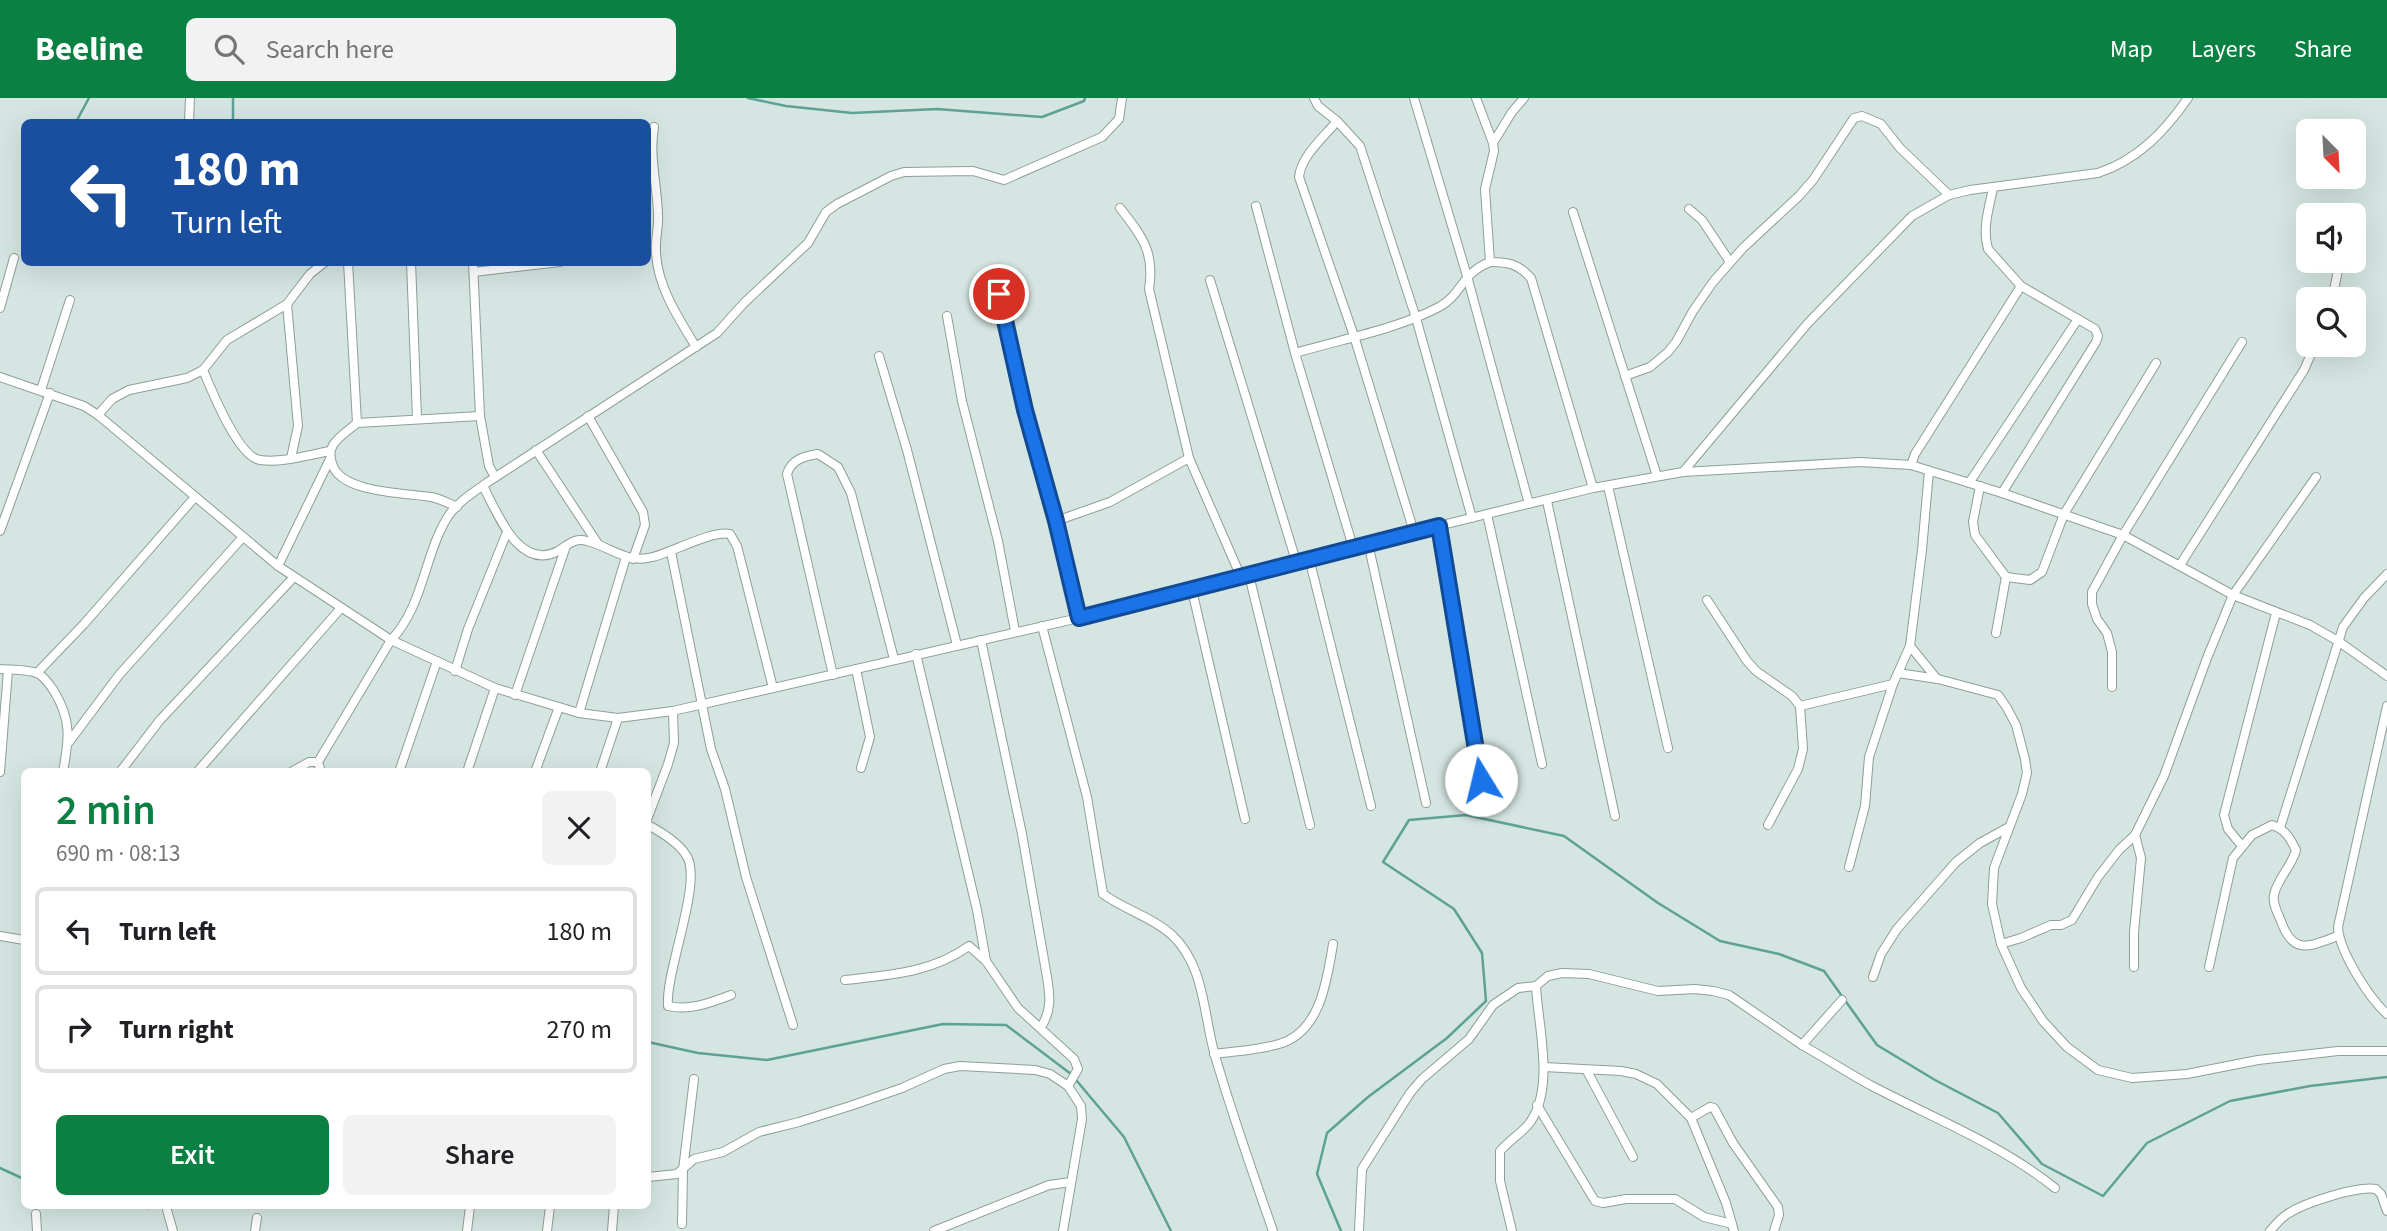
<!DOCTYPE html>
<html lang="en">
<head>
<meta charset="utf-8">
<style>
	body { margin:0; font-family:"Source Sans 3",sans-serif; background:#f2f2f2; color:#202124; height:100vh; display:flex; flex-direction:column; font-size:26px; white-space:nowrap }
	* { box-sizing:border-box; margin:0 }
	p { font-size:23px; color:#757577 }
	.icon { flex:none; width:38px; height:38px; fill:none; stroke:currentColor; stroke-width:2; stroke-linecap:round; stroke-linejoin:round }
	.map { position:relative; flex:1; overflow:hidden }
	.drawer { position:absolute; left:21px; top:670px; width:630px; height:441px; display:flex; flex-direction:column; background:#fff; border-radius:10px; box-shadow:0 7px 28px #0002 }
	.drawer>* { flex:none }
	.top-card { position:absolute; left:21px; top:21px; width:630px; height:147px; border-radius:10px; box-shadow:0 7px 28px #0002; background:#1a4fa0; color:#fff; overflow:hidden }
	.needle { width:46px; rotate:156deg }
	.tools { position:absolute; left:2296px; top:21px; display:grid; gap:14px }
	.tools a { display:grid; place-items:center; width:70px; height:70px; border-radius:10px; background:#fff; box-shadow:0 7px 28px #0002; font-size:35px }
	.pin { position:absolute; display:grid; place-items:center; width:60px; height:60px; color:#fff; margin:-30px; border:4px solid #fff; border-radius:50%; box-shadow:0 2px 7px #0007 }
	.me { position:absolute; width:77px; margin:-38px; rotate:351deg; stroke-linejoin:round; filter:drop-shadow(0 0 5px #0008) }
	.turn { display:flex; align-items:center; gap:24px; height:147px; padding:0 35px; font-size:32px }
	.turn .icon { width:91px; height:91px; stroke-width:2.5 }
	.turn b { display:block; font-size:49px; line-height:60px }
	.round { display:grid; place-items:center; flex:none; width:74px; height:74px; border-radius:10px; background:#f2f2f2 }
	.head { display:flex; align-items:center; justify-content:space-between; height:119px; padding:0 35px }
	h1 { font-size:42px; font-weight:600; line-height:52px; color:#0b8043 }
	.button { display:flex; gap:14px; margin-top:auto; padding:14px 35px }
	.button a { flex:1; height:80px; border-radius:10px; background:#0b8043; color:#fff; font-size:28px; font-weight:600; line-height:80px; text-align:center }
	.button a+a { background:#f2f2f2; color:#202124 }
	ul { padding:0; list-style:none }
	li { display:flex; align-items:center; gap:21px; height:88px; margin:0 14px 10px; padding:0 21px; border:4px solid #e0e0e0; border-radius:10px }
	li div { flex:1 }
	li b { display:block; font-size:26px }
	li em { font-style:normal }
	header { display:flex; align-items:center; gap:42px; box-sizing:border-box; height:98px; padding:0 35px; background:#0b8043; color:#fff }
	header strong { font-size:33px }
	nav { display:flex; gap:38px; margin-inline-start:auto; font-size:24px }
	.search { width:490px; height:63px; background:#f2f2f2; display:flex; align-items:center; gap:18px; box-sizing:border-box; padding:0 24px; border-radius:10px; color:#757577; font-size:26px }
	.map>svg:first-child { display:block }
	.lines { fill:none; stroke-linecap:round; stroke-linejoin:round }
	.stream { stroke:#5ea195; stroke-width:2.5 }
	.street-casing { stroke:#8e9e9a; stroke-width:10 }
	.street { stroke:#fff; stroke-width:8 }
	.route-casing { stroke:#114b97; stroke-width:18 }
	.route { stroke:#1a73e8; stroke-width:12 }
</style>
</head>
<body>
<header>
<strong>Beeline</strong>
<div class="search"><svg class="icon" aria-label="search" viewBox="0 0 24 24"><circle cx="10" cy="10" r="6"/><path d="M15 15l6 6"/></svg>Search here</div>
<nav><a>Map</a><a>Layers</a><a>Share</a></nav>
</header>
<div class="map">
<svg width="2387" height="1133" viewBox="0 0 2387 1133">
	<rect width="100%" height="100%" fill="#d5e6e2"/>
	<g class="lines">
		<g class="stream">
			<path d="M233,0V24"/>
			<path d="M748,0L786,8L852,15L937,11L1042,19L1084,3L1085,0"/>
			<path d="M76,24L89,0"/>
			<path d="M648,944L698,955L767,962L943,926L1006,927L1071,976L1124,1039L1171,1133"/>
			<path d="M0,1070L24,1081"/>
			<path d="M121,1108L148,1110L159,1108"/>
			<path d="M1341,1133L1317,1076L1327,1035L1368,999L1447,940L1486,903L1482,855L1454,811L1383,764L1409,722L1466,717L1564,738L1658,805L1720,843L1779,856L1824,873L1877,947L1935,982L1998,1015L2042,1066L2103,1098L2147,1045L2230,1003L2310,988L2387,979"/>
		</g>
		<defs>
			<g id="street">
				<path d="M1314,0L1318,8L1337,23L1360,48L1416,220L1472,420"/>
				<path d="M1414,0L1467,178L1529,406"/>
				<path d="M1337,23C1324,39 1301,58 1299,79L1354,238L1414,434"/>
				<path d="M189,24L190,0"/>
				<path d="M654,29C649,58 657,86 658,116C659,128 655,141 656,154C657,188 679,221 696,249"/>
				<path d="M1493,45L1512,14L1524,0"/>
				<path d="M1256,108L1295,255L1353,449"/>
				<path d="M1120,110C1142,138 1155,154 1149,191L1189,360L1241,479"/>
				<path d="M1689,111L1702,122L1730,164"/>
				<path d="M1573,114L1657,378"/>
				<path d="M348,164L357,325C349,332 338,339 333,347C329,354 330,361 333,368C343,395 406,395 431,399C441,401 448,405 457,409"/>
				<path d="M411,164L417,320"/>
				<path d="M473,164L480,318L489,368L495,379"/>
				<path d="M1490,164C1509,164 1518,166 1531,180L1593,390"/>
				<path d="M474,174L560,164"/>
				<path d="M1210,182L1296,463"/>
				<path d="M999,196L1025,312L1056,423L1079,520"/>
				<path d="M2332,201L2340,163"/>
				<path d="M287,206L298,328L291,360"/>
				<path d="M0,210L14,160"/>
				<path d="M947,218L962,303L998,443L1015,533"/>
				<path d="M1295,255C1342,241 1395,232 1439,209C1463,196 1460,176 1490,164L1485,91L1494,53L1493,45L1476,0"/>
				<path d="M879,258L907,352L957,547"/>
				<path d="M203,272C212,293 238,359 260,362C282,365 308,357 330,353"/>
				<path d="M1625,278L1650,269L1668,254L1676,244L1693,213L1713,184L1743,150L1799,98L1813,82L1854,20L1862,18L1881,26L1900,50L1949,97"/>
				<path d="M0,279L84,308L98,317L278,468L391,542L495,590L579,615L618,620L673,613L1079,520L1353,449L1593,390L1683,374L1860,364L1911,367L2002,395L2123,437L2233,497L2310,527L2338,543L2387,578"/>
				<path d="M41,292L70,202"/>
				<path d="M98,317L112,301L129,292L187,280L203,272L227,242L287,206L310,176L325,164"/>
				<path d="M588,318L643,414L645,427L633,461"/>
				<path d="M357,325L480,318"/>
				<path d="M536,352L598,446"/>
				<path d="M1911,367L1915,356L2021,188L1988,151C1982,131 1989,110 1993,90"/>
				<path d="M1683,374L1808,225L1912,118L1949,97L1970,92L2098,75C2138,62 2165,33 2188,0"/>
				<path d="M1969,385L2078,221"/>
				<path d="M483,388C497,414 519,474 558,453C568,447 575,439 587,443C611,449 627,466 653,459C673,454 712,432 730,436L737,448L773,590"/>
				<path d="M1608,388L1668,650"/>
				<path d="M1980,388L1973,424L1975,437L2006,479L1996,535"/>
				<path d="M2002,395L2096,244L2098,238L2095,231L2021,188"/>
				<path d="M1547,403L1615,718"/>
				<path d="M1487,416L1542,666"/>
				<path d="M1056,423L1110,404L1189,360"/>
				<path d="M1439,428L1481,682"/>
				<path d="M0,433L50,295"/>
				<path d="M1368,445L1426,705"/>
				<path d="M671,454L711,651L725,691L746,779L793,927"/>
				<path d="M1309,460L1371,708"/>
				<path d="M2180,467L2304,272L2315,247"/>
				<path d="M278,468L330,361"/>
				<path d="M1249,477L1310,727"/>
				<path d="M2006,479L2030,482L2042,474L2064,416L2156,265"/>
				<path d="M1192,492L1245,721"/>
				<path d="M1707,502L1747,563L1756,573L1792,598L1800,608L1803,651L1798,671L1768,727"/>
				<path d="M1042,528L1087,699L1103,796C1125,812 1152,819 1172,837C1206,869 1203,919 1216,961C1233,1019 1253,1076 1273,1133"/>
				<path d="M981,542L1022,736L1047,879C1050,898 1052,912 1041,929"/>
				<path d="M1910,548L1937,581"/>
				<path d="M916,556L977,812L986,863"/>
				<path d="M0,571C11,572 29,571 39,576C45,580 50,587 54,593C72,623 69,641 63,674"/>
				<path d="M856,571L870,639L861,670"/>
				<path d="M455,573L468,531L507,434"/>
				<path d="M37,575L84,526L195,399"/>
				<path d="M1898,575L1938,581L1998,597L2007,610L2016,627L2025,661L2027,675L2022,696L1994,770L1992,806L2001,846L2021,890L2043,923L2067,949L2098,972L2132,980L2187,976L2258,962L2338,953H2387"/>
				<path d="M833,577L787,376C791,362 804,358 818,356L838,369L851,395L894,561"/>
				<path d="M2112,589V554L2107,535L2097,521L2092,506V494L2123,437L2242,244"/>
				<path d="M515,597L566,448"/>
				<path d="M1800,608L1893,586"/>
				<path d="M2387,608L2338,829C2339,853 2369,900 2387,916"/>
				<path d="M579,615L626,459"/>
				<path d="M69,644L119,577L243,439"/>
				<path d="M0,674L8,572"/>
				<path d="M120,674L160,622L294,479"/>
				<path d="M197,674L341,510"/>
				<path d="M291,674L309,664H318"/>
				<path d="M321,674L318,664L391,542C423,509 424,458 447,420C456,405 474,394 488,384L717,235L744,205L808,145L826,114L837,106L891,78L904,74L973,73L1004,82L1102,39L1119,21L1122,0"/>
				<path d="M399,674L437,563"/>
				<path d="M467,674L495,590"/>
				<path d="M535,674L559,609"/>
				<path d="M600,674L618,620"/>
				<path d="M648,719L668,666L674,645L673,613"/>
				<path d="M648,727C661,734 678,744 686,757C704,782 665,873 668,908C689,913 710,905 731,897"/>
				<path d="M2280,730L2343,529L2364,500L2387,476"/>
				<path d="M2242,748L2228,731L2224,717L2276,515"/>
				<path d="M1849,769L1865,708L1869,659L1893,586L1910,548L1922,452L1929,373"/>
				<path d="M0,838L24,842"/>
				<path d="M2001,846L2021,840L2051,827H2061L2072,822L2098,779L2119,752L2135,737L2164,678L2207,560L2233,497L2316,379"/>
				<path d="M2134,869V834L2141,760L2135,737"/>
				<path d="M2209,869L2233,760L2252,737L2272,727C2285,731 2290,740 2296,752C2292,768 2277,781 2274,797C2272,805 2278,816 2281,823C2293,858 2310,848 2338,838"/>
				<path d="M1873,879L1881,856L1897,831L1956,764L1980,745L2009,729"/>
				<path d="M845,882C890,877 931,875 969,848L986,863L1018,910L1074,961L1078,971L1068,988"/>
				<path d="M1802,947C1825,960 1848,975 1872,988C1933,1020 2000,1046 2055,1090"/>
				<path d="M1214,956C1236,953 1259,952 1279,946C1321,934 1327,881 1333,846"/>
				<path d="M1544,969L1621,973L1636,976L1657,986L1691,1020L1726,1105L1734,1133"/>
				<path d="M1587,973L1633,1059"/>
				<path d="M1537,1007L1595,1103L1603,1105L1626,1101H1675L1704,1119L1732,1126"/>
				<path d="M1691,1020L1710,1009L1714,1010L1733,1045L1778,1109L1779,1117L1774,1133"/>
				<path d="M648,1079L677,1076L694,1061L723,1054L759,1034L799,1024L850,1008L902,990L944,971L960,968L1035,972L1050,976L1068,988L1081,1008L1082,1021L1063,1133"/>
				<path d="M167,1112L173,1133"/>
				<path d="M36,1116L37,1133"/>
				<path d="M682,1126L683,1072L694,981"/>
				<path d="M255,1133L257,1120"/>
				<path d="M467,1133L470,1108"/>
				<path d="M547,1133L550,1108"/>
				<path d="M612,1133L614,1108"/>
				<path d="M934,1133L1049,1087L1071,1084"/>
				<path d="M1359,1133L1362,1071L1410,995L1422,981L1469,941L1493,907L1518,890L1536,888"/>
				<path d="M1512,1133L1500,1083V1053C1509,1043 1520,1036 1528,1027C1556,992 1538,929 1536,888L1548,878L1562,875L1589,876L1658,893L1695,891L1713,893L1729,897L1802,947L1842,902"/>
				<path d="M2270,1133C2275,1127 2280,1121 2286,1117C2303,1105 2356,1088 2376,1091L2381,1096L2387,1113"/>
			</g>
		</defs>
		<use href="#street" class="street-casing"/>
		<use href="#street" class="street"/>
	</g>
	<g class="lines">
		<defs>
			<path id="route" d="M999,196L1025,312L1056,423L1079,520L1439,428L1481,682"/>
		</defs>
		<use href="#route" class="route-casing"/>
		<use href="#route" class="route"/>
	</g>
</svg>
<div class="tools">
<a><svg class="needle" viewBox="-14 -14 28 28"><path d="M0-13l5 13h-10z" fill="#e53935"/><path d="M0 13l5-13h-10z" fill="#757577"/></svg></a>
<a><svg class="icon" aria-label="sound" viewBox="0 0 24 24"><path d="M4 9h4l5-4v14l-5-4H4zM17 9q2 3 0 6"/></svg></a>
<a><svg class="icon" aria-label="search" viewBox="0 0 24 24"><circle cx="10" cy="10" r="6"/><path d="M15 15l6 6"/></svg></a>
</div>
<div class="pin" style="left:999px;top:196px;background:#d93025"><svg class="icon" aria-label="arrive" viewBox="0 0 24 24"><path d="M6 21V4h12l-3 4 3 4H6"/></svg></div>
<svg class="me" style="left:1481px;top:682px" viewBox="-20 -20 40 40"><circle r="19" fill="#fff"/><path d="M0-13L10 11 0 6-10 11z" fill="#1a73e8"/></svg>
<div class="top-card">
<div class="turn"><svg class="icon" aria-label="left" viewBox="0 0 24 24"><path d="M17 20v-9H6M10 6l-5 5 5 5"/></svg><div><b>180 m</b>Turn left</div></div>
</div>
<section class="drawer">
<div class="head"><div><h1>2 min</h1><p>690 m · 08:13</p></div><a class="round"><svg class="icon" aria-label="close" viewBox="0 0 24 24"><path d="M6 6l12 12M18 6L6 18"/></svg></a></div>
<ul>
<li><svg class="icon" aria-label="left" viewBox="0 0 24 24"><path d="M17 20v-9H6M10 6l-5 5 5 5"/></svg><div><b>Turn left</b></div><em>180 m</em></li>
<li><svg class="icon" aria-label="right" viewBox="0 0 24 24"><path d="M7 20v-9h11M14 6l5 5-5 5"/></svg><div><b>Turn right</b></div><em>270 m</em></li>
</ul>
<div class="button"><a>Exit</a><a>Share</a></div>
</section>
</div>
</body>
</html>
